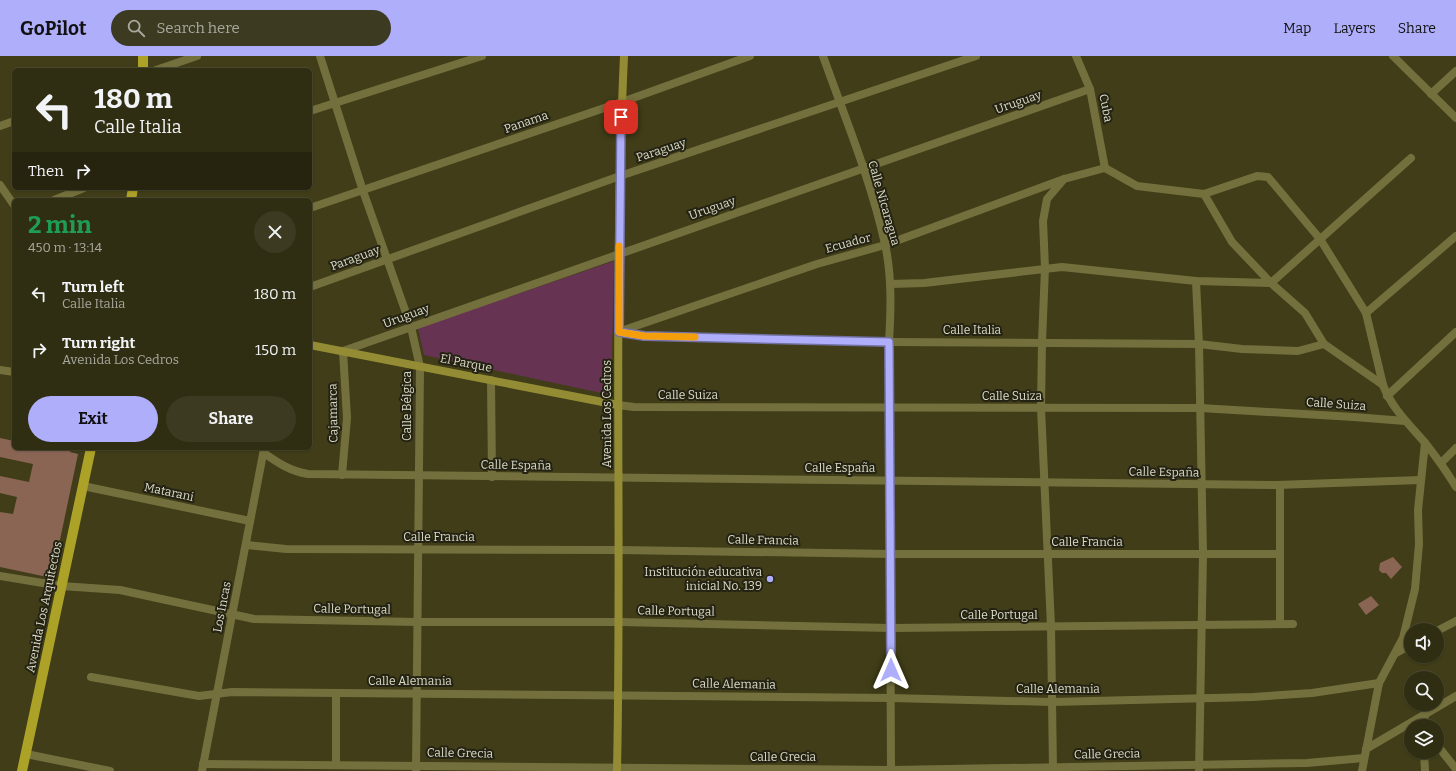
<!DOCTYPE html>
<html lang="en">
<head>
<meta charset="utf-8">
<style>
	body { margin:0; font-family:Bitter,serif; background:#3c3a20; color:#f1f3f6; height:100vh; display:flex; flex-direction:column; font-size:15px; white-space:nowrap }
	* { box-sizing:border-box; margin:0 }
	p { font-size:13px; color:#a8a89f }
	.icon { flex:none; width:22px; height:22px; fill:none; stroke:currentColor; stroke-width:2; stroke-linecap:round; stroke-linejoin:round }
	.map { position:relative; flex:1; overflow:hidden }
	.panel { position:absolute; left:12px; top:142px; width:300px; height:252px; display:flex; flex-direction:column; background:#302e12; border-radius:6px; box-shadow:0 1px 3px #0004,0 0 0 1px #4b4a32 }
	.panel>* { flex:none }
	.top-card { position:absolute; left:12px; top:12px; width:300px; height:122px; border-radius:6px; box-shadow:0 1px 3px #0004,0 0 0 1px #4b4a32; background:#302e12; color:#f1f3f6; overflow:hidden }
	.fabs { position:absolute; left:1404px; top:567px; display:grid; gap:8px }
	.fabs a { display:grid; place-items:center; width:40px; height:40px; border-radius:50%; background:#302e12; box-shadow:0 1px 3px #0004,0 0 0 1px #4b4a32; font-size:20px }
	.pin { position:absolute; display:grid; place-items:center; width:34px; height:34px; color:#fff; margin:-17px; border-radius:8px; box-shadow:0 2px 6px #0006 }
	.me { position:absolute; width:44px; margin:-22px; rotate:0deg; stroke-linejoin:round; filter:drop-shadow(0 0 3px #0008) }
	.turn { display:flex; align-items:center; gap:14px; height:84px; padding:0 16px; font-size:18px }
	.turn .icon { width:52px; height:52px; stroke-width:2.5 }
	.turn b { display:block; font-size:28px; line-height:34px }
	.then { display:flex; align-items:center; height:38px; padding:0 16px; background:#0003; gap:8px; font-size:15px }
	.round { display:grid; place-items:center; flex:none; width:42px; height:42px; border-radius:21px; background:#3c3a20 }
	.headline { display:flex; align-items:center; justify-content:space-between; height:68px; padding:0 16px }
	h1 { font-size:24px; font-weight:700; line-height:30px; color:#1e9e55 }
	.primary-button { display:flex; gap:8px; margin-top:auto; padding:8px 16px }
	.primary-button a { flex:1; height:46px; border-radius:24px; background:#afaefa; color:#111; font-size:16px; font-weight:700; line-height:46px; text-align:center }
	.primary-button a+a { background:#3c3a20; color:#f1f3f6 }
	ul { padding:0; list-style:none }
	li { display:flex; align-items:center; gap:12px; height:56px; padding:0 16px }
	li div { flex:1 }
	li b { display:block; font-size:15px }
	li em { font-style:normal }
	header { display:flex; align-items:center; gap:24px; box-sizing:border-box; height:56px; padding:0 20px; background:#afaefa; color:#111 }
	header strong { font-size:19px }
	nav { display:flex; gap:22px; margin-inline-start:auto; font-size:14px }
	.search { width:280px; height:36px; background:#3c3a20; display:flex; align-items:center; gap:10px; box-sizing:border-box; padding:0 14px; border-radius:22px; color:#a8a89f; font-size:15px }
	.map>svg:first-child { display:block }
	.green { fill:#673353 }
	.building { fill:#8a6554 }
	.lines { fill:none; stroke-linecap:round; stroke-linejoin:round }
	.street { stroke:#74703d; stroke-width:8 }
	.secondary { stroke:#948c35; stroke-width:8 }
	.primary { stroke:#ada228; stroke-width:10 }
	.route-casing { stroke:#7271a2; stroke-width:10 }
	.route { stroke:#afaefa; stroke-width:7 }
	.slow { stroke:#f59e0b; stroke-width:7 }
	.poi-dot { fill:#afaefa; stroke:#242313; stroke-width:1.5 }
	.labels { text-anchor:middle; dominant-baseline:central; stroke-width:4; stroke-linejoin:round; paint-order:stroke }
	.street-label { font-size:12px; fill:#dcdbc7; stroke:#242313 }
	.poi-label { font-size:12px; fill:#dcdbc7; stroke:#242313; text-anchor:end }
</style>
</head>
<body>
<header>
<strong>GoPilot</strong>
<div class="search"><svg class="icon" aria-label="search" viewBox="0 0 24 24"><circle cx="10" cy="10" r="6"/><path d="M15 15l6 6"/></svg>Search here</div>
<nav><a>Map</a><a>Layers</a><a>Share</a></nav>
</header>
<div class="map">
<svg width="1456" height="715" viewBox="0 0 1456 715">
	<rect width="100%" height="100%" fill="#403d18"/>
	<path class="green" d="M614,205L611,339L424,299L418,272Z"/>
	<g class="building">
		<path d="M0,382L14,385V392H71L70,396L78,398L52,522L0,511V456L13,458L17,441L0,437V420L29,426L33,408L0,401Z"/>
		<path d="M1393,501L1402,511L1391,523L1386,517H1382L1379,514L1380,507Z"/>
		<path d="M1371,540L1379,549L1366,559L1358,548Z"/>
	</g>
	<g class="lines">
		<g class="street">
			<path d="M320,0L363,135L411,271L420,311L416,715"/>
			<path d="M823,0C845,62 871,124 885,188C892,220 891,253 889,286L891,715"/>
			<path d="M1076,0L1090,33L1105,112"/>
			<path d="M1393,0L1456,62"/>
			<path d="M156,14L197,0"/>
			<path d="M1431,38L1456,15"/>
			<path d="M310,55L482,0"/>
			<path d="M0,70L14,65"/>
			<path d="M1105,112L1137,130L1204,138L1257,120L1268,121L1320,183L1366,257L1383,329"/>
			<path d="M0,129L14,149"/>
			<path d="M1204,138L1232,186L1271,227L1305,257L1324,288L1383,329C1392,353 1410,369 1426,388C1437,402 1447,416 1456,431"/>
			<path d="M54,144L84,132"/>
			<path d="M310,152L622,46L750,0"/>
			<path d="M1196,225L1199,288L1203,498L1199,715"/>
			<path d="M890,228L924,227L1062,211L1196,225L1271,227L1411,102"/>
			<path d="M310,231L620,120L976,0"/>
			<path d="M1366,257L1456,180"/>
			<path d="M621,275L817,208L885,189L1064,123L1105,112"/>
			<path d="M619,276L644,280L889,286L1199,288L1242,293L1298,295L1324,288"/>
			<path d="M0,314L14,316"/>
			<path d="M491,324L492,421"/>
			<path d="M1387,340L1456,276"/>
			<path d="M618,349L634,351L1200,352L1354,361L1405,365"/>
			<path d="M264,397C278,407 290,415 308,418L1276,429L1421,424"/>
			<path d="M1441,407L1456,392"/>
			<path d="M342,419L347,362L343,295L1090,33"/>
			<path d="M1280,429V568"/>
			<path d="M83,430L250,465"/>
			<path d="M247,489L286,493L619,494L891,498H1280"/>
			<path d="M0,520L61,530L120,534L254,563L418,566H620L891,572L1293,568"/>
			<path d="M1437,575L1456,565"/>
			<path d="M1396,597L1411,589"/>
			<path d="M91,621L199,640L232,636L891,642L1052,646L1253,641L1312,637L1379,627"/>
			<path d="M336,637V708"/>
			<path d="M1424,670L1425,658"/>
			<path d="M1437,689L1456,713"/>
			<path d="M1366,693L1456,640"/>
			<path d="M1424,696L1425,715"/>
			<path d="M26,698L110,715"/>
			<path d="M203,708L891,714L1307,707L1364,702"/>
			<path d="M202,715L264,393"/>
			<path d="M1053,715L1051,570L1041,352L1042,286L1045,212L1043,165L1047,143L1064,123"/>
			<path d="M1362,715L1379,627L1403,582L1415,533L1419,488L1418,454L1425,387"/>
		</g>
		<g class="secondary">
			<path d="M310,289L618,349"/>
			<path d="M617,715C622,477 613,238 624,0"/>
		</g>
		<g class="primary">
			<path d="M143,14V0"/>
			<path d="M131,144L133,132"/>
			<path d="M22,715L91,392"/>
		</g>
	</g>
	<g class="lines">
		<defs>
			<path id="route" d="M621,61L619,276L644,280L889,286L891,614"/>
		</defs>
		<use href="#route" class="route-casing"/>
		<use href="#route" class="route"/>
		<path class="slow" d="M619,190V276L644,280L695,281"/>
	</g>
	<circle class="poi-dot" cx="770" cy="523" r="4"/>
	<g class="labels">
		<g class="street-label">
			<text transform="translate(1018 46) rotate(-19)">Uruguay</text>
			<text transform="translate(1106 52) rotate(79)">Cuba</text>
			<text transform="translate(526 66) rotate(-19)">Panama</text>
			<text transform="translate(661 94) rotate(-18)">Paraguay</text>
			<text transform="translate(884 147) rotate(74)">Calle Nicaragua</text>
			<text transform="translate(712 152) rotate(-19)">Uruguay</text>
			<text transform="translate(848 187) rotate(-15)">Ecuador</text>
			<text transform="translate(355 202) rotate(-20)">Paraguay</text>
			<text transform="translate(406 260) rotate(-20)">Uruguay</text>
			<text x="972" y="274">Calle Italia</text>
			<text transform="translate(466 307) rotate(11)">El Parque</text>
			<text x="688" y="339">Calle Suiza</text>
			<text x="1012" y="340">Calle Suiza</text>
			<text transform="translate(1336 348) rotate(4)">Calle Suiza</text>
			<text transform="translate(407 350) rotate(-90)">Calle Bélgica</text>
			<text transform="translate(333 357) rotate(-91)">Cajamarca</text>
			<text transform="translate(607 358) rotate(-90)">Avenida Los Cedros</text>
			<text transform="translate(516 409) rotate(1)">Calle España</text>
			<text x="840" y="412">Calle España</text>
			<text transform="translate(1164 416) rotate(1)">Calle España</text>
			<text transform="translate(169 436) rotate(12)">Matarani</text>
			<text x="439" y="481">Calle Francia</text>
			<text transform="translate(763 484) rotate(1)">Calle Francia</text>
			<text x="1087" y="486">Calle Francia</text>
			<text transform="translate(44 551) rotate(-78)">Avenida Los Arquitectos</text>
			<text transform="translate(222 551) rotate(-79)">Los Incas</text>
			<text transform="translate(352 553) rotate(1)">Calle Portugal</text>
			<text transform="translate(676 555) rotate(1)">Calle Portugal</text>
			<text x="999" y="559">Calle Portugal</text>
			<text x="410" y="625">Calle Alemania</text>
			<text transform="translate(734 628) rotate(1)">Calle Alemania</text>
			<text x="1058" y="633">Calle Alemania</text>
			<text transform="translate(460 697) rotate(1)">Calle Grecia</text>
			<text transform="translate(1107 698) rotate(-1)">Calle Grecia</text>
			<text x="783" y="701">Calle Grecia</text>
		</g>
		<g class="poi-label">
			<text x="762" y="516">Institución educativa<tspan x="762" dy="14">inicial No. 139</tspan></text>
		</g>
	</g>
</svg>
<div class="fabs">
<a><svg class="icon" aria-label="sound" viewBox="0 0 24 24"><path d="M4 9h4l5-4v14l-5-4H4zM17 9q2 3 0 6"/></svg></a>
<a><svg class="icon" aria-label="search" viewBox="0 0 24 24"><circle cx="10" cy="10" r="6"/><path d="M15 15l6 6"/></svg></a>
<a><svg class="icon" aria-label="layers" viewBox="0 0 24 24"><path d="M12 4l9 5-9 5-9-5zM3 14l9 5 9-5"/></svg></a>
</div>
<div class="pin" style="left:621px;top:61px;background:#d93025"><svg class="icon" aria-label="arrive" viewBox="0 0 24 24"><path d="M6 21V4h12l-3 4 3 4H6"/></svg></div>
<svg class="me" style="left:891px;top:614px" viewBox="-20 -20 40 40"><path d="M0-17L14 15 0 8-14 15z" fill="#afaefa" stroke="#fff" stroke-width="4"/></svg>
<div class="top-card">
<div class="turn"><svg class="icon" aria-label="left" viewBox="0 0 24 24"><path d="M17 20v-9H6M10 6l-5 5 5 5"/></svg><div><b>180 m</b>Calle Italia</div></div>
<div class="then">Then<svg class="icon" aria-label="right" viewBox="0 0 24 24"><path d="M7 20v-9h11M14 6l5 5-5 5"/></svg></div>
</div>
<section class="panel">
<div class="headline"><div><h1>2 min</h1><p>450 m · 13:14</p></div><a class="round"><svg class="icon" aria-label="close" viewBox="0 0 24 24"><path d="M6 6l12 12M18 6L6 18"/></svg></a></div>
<ul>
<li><svg class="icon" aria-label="left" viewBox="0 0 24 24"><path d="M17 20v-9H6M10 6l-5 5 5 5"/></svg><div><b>Turn left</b><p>Calle Italia</p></div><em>180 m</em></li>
<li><svg class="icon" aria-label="right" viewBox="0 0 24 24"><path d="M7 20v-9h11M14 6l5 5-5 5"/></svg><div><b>Turn right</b><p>Avenida Los Cedros</p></div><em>150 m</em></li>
</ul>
<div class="primary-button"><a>Exit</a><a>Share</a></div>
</section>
</div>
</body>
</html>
